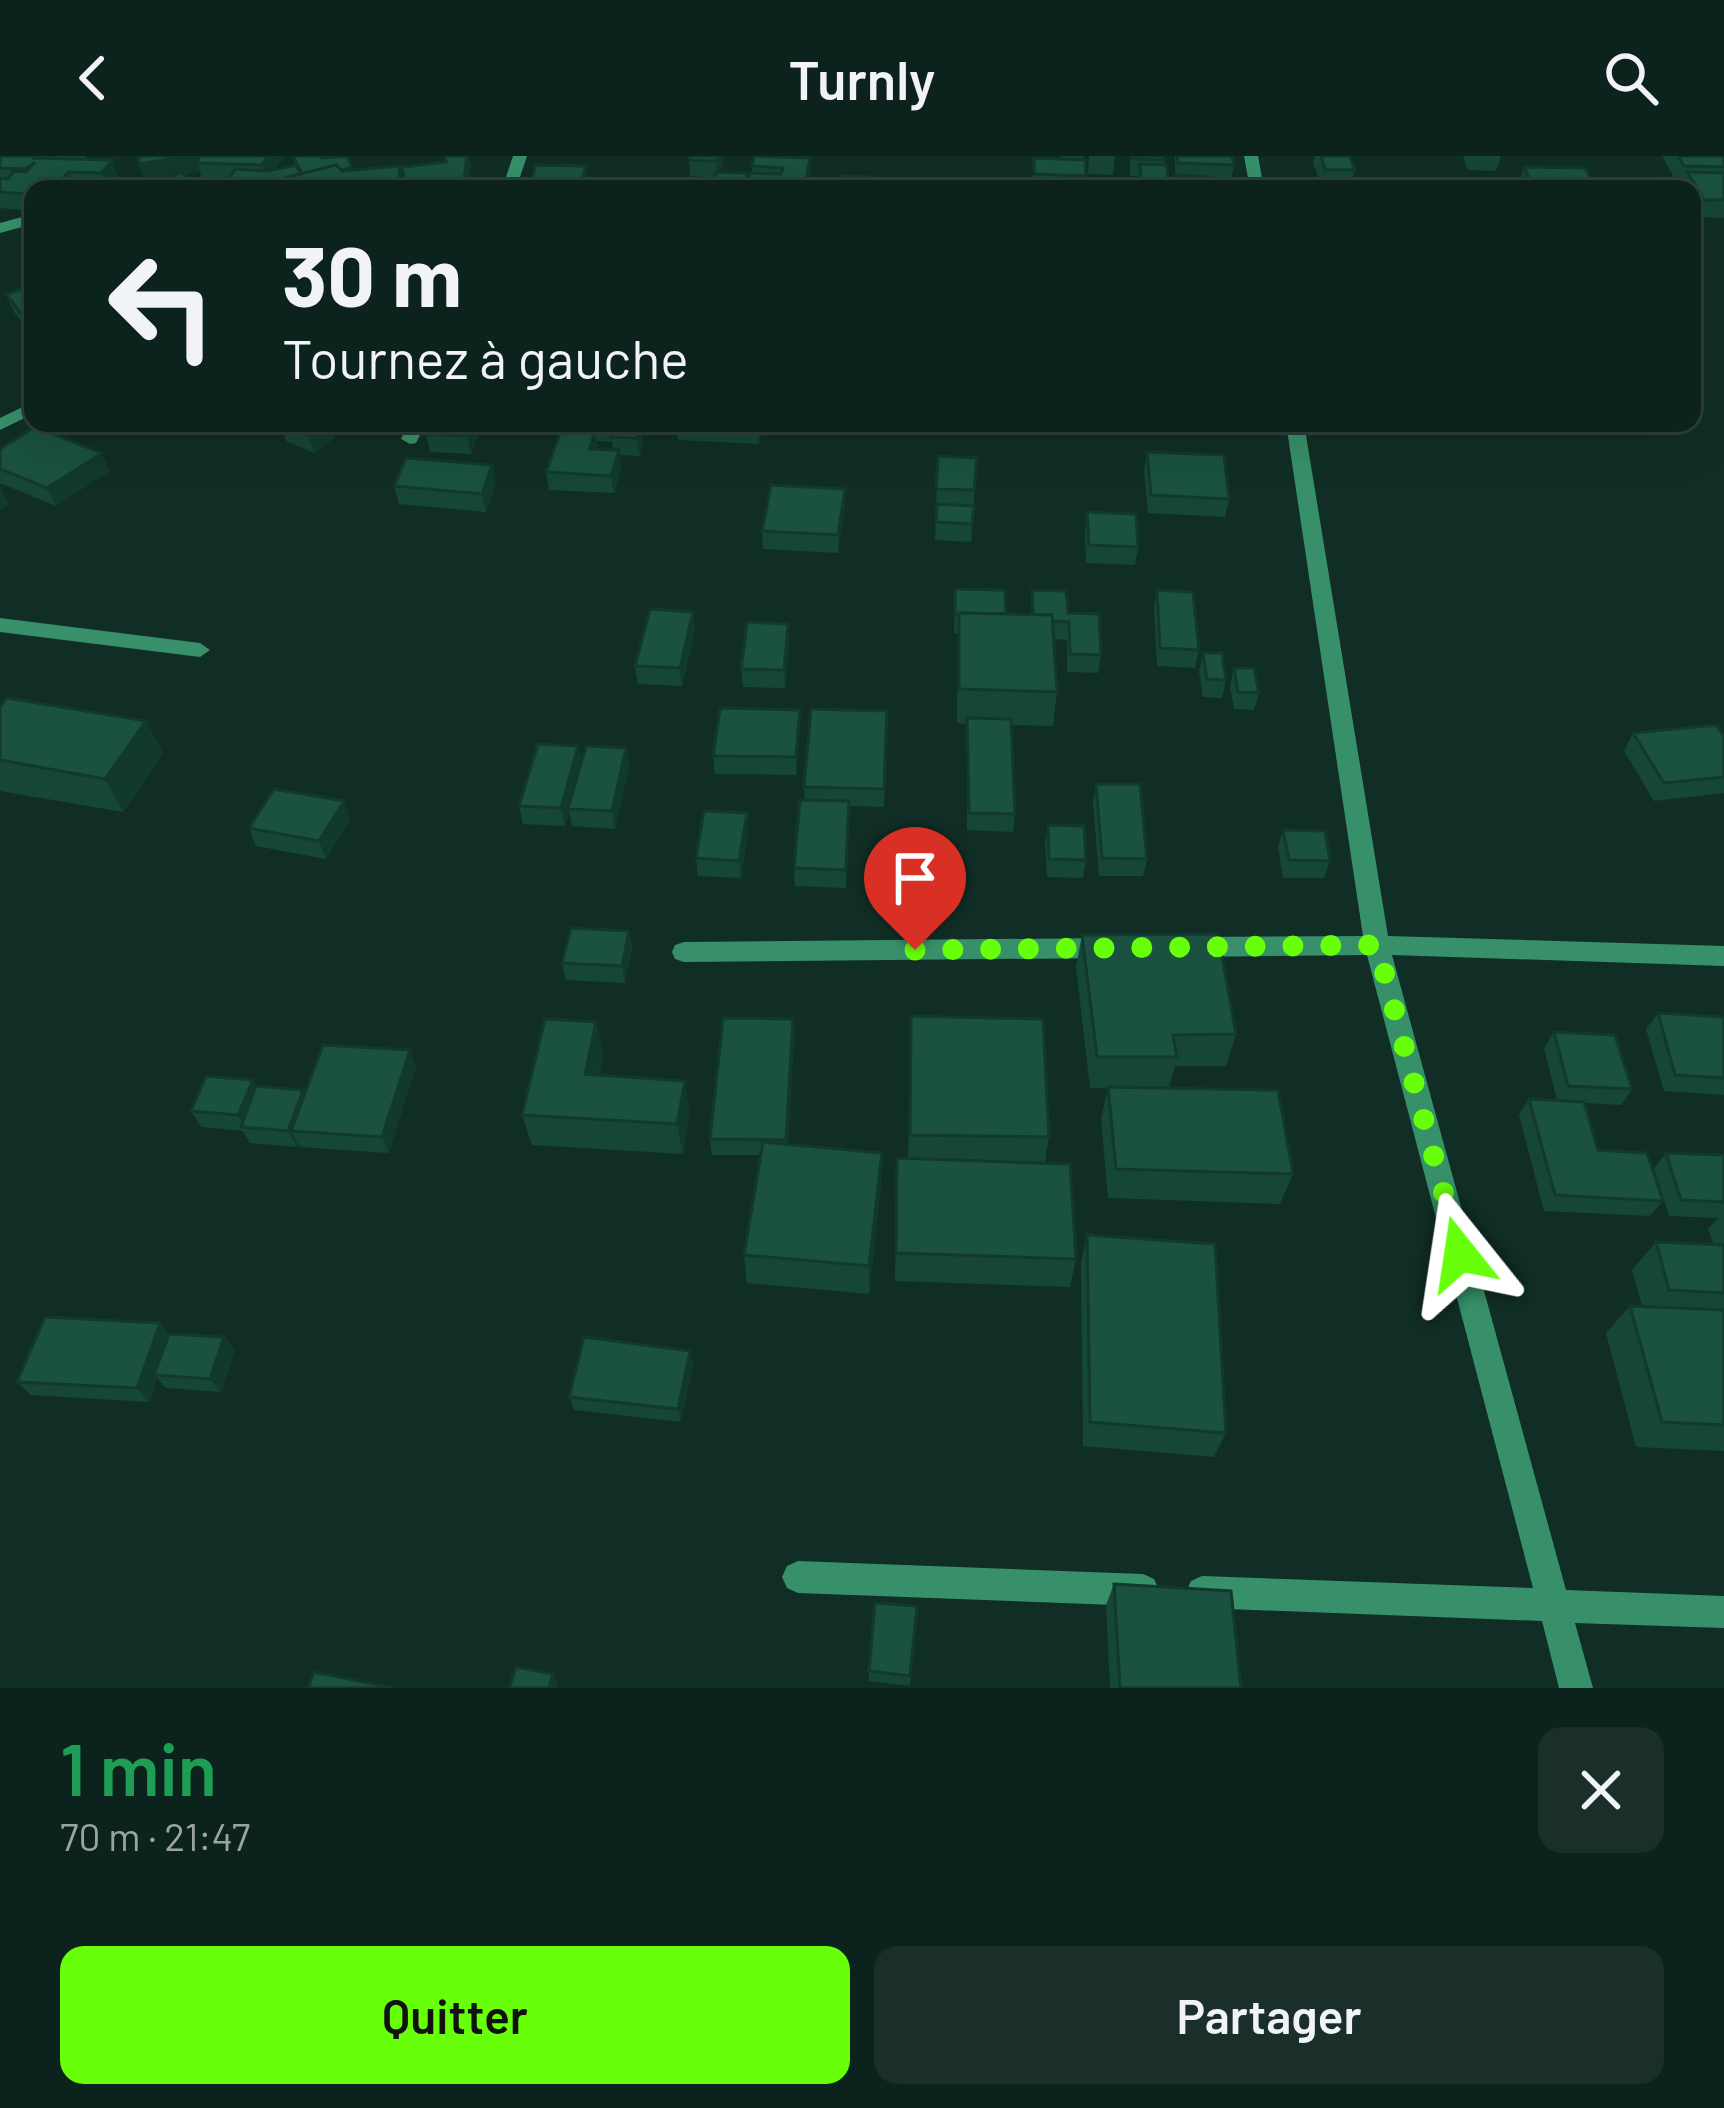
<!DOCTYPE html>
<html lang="fr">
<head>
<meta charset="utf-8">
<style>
	body { margin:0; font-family:Barlow,sans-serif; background:#1a2f29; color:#f1f3f6; height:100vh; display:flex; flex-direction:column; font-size:45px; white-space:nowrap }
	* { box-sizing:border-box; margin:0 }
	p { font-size:39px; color:#9aa4a3 }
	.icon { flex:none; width:66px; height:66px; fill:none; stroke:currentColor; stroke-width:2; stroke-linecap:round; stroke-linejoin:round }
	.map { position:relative; height:1532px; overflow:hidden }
	.panel { display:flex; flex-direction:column; background:#0c221c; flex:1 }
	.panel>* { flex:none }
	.banner { position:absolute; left:24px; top:24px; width:1677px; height:252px; border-radius:24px; box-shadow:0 12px 48px #0002,0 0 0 3px #2c3f3b; background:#0c221c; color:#f1f3f6; overflow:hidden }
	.pin { position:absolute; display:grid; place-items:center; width:102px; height:102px; color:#fff; margin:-123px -51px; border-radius:50% 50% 50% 0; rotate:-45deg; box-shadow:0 0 12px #0007 }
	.pin .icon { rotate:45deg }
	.me { position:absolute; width:132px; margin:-66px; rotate:345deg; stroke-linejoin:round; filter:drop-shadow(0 0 9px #0008) }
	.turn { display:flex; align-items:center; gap:42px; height:252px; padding:0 60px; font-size:54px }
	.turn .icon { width:156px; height:156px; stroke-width:2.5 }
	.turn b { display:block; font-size:84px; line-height:102px }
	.round { display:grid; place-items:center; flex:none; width:126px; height:126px; border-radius:24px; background:#1a2f29 }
	.summary { display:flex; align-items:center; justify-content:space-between; height:204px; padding:0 60px }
	h1 { font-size:72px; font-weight:600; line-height:90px; color:#1e9e55 }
	.cta { display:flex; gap:24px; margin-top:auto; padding:24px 60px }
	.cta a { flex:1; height:138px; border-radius:24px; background:#67ff09; color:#111; font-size:48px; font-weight:600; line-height:138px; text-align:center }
	.cta a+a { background:#1a2f29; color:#f1f3f6 }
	header { display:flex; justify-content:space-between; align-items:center; height:156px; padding:0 60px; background:#0c221c; font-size:54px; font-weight:600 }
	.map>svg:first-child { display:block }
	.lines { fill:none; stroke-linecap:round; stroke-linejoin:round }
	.minor { fill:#379069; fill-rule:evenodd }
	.wall { fill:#164638; fill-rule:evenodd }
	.shaded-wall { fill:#12392e }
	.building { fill:#1a5141; stroke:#12392e; stroke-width:3 }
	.route { stroke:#67ff09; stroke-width:21; stroke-dasharray:0 37.8 }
</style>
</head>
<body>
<header><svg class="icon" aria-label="back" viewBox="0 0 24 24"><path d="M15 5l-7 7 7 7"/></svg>Turnly<svg class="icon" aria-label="search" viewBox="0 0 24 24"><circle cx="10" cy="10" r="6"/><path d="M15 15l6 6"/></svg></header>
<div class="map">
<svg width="1724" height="1532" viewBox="0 0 1724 1532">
	<rect width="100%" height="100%" fill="#102e25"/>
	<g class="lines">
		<g class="minor">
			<path d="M513,0H527L516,33H502Z"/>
			<path d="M1244,0H1258L1264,33H1250Z"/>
			<path d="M184,21L191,25L189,28L145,33Z"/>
			<path d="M33,58V68L0,77V67Z"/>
			<path d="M33,246V258L0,274V262Z"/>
			<path d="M408,267H426L416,287L410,288L401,283Z"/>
			<path d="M1286,267H1304L1388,780L1724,790V810L1392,799L1566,1434L1724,1440V1472L1575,1467L1593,1532H1559L1542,1465L1202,1452L1191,1447L1186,1436L1191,1425L1202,1420L1533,1432L1367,799L1193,801L1184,798L1181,791L1184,784L1193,781L1363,780Z"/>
			<path d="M0,462L200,487L210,494L200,501L0,476Z"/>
			<path d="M1110,782L1119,785L1122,792L1119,799L1110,802L684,806L675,803L672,796L675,789L684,786Z"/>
			<path d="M798,1405L1143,1418L1154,1423L1159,1434L1154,1445L1143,1450L798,1437L787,1432L782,1421L787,1410Z"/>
		</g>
	</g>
	<g class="wall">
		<path d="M0,0H51L55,2L54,0H85L86,3L112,4L118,21L109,33H33V52L31,55L0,52Z"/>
		<path d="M138,0H284L275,13L295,9L293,0L321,2L352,14L400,10L405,33H232L230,25L202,24L200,16L183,19L198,33H164L160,23L168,21L145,25Z"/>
		<path d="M725,0L720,16L747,26L752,17L754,0H793L810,19L807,33L712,29L715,22L690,20L689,4Z"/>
		<path d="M1061,0H1083L1086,20L1084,33H1032L1034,2L1061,3Z"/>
		<path d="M1089,0H1115L1113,19L1088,18Z"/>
		<path d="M1130,0H1164L1168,33H1138V20H1130Z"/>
		<path d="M1175,0H1232L1234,9L1231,26L1210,25L1212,33H1172L1175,19Z"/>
		<path d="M1315,0H1350L1355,14L1350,31L1322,30L1313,7Z"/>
		<path d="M1463,0H1501L1496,15L1468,14Z"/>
		<path d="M1662,0H1724V62L1697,61L1692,53V33H1681L1682,27H1677Z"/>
		<path d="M1524,11L1596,33H1517Z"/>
		<path d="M33,130V180L14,156L6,138Z"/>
		<path d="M282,267H331L335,282L314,297L286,285Z"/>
		<path d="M423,267H483L471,298L430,296L426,278L428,273H425Z"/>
		<path d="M566,267L641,270L643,288L640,300L619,299L621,312L614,337L549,334L546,316L567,274ZM597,285L612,286L613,294H598Z"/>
		<path d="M676,267H763L759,288L678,284Z"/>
		<path d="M0,293L102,297L109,315L56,350L0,327Z"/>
		<path d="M1147,296L1229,343L1225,361L1148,357L1144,314Z"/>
		<path d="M938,300L977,302L971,386L935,384Z"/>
		<path d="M496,326L486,356L399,348L394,330Z"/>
		<path d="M845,350L838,397L763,393L762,375Z"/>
		<path d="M1087,356L1138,391L1135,409L1086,407L1085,374Z"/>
		<path d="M955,433L1006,458L1031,459L1032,434L1068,457L1101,499L1098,517L1067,516V484L1053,483L1057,536L1053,570L1012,569L1015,658L1013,676L967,674V568L957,567L958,477H954Z"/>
		<path d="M1157,434L1199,494L1195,512L1157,510L1154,452Z"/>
		<path d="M788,468L789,486L785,532L743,531L741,513Z"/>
		<path d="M695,474L682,530L638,528L635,510Z"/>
		<path d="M1203,497L1226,524L1222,542L1203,541L1199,515Z"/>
		<path d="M1234,512L1259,537L1254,554L1234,553L1230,530Z"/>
		<path d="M0,551L146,565L163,598L123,656L0,635Z"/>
		<path d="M887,555L884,651L849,650L846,732L795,730L794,712L805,644L804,631Z"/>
		<path d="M800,572L796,619L715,618L713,600Z"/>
		<path d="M1633,577L1724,580V637L1654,645L1624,595Z"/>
		<path d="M578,590L582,605L626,592L629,610L615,673L572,670L569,655L565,670L523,668L519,650Z"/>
		<path d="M1096,628L1147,703L1143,720H1099L1093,646Z"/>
		<path d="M350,663L326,703L256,690L249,672Z"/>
		<path d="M1048,669L1086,704L1083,722L1047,721L1045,687Z"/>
		<path d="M1283,674L1330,705L1324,722H1283L1278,691Z"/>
		<path d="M748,675L741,722L698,720L696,702Z"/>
		<path d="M629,775L632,792L625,827L566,824L562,807Z"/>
		<path d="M1082,779L1236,878L1226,910H1175L1169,932L1293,1018L1280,1048L1108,1042L1101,962L1108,932H1090L1076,811Z"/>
		<path d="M1658,857L1724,861V939L1664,935L1646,873Z"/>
		<path d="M911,860L1049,981L1045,1007L1076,1103L1070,1131L895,1125L897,1002L908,1003Z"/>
		<path d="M793,863L794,880L788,989L881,1027L869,1138L747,1127L744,1099L761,999H712L710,983Z"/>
		<path d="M596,866L603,898L599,919L685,925L689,956L683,998L532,989L522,959Z"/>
		<path d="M1554,876L1632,933L1621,949L1584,947L1598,994L1663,1045L1650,1060L1544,1055L1519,959L1529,943L1557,944L1544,892Z"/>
		<path d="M410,894L416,910L389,997L300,991L298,988L297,991L250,987L243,975L201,971L191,955L253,924L256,930L305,938Z"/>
		<path d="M1666,997L1724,999V1295L1636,1291L1606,1177L1630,1150H1642L1632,1114L1656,1086L1714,1089L1708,1073L1718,1062L1669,1060L1654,1012Z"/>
		<path d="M1087,1079L1226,1277L1214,1301L1083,1290L1081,1107Z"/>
		<path d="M160,1167L169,1178L235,1194L221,1236L166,1232L157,1222L149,1246L31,1239L17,1226Z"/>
		<path d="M693,1208L681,1266L574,1254L569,1241Z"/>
		<path d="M1114,1428L1241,1532H1110L1106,1449Z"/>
		<path d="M917,1450L910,1530L869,1525V1515Z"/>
	</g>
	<g class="shaded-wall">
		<path d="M190,0H201L197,7L200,16L145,25L139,8Z"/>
		<path d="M268,0H284L267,26L262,9Z"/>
		<path d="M467,0H469L471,10L468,33H449Z"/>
		<path d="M718,0H725L718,22L716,5Z"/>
		<path d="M810,2V19L807,33H804Z"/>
		<path d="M112,4L118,21L108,33L102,17Z"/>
		<path d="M35,6L41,22L34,28L35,33H33V52L31,55L24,38L32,29L25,13Z"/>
		<path d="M400,10L405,33H401L399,24Z"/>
		<path d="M586,10L589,27L587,33H579Z"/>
		<path d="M68,16L74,32L60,33L58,28Z"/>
		<path d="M326,267H331L335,282L314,297L308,279Z"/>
		<path d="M472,267H483L471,298L467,280Z"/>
		<path d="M758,267H763L759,288L758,270Z"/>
		<path d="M641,270L643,288L640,300L637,282Z"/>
		<path d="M595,275L598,293H590Z"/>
		<path d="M619,294L621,312L614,337L611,320Z"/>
		<path d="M102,297L109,315L56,350L47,332Z"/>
		<path d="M492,309L496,326L486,356L482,338Z"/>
		<path d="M0,330L9,348L0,354Z"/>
		<path d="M845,333V350L838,397V379Z"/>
		<path d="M693,456L695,474L682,530L680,512Z"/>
		<path d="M788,468L789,486L785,532L784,514Z"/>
		<path d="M800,554V572L796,619V601Z"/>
		<path d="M146,565L163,598L123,656L105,623Z"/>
		<path d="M578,590L582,608L565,670L561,652Z"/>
		<path d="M626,592L629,610L615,673L612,655Z"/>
		<path d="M344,645L350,663L326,703L319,685Z"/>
		<path d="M747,657L748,675L741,722L739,705Z"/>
		<path d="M629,775L632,792L625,827L622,810Z"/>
		<path d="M793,863L794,880L787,999L786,984Z"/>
		<path d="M596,866L603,898L592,949L585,918Z"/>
		<path d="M410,894L416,910L389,997L382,981Z"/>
		<path d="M253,924L262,940L245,971L238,959Z"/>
		<path d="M685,925L689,956L683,998L677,968Z"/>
		<path d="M303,934L311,950L291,975L298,988L297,991L288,975Z"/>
		<path d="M882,997L881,1027L869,1138V1110Z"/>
		<path d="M160,1167L171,1181L154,1219L157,1222L149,1246L137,1232Z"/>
		<path d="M224,1181L235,1194L221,1236L210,1223Z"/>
		<path d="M690,1195L693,1208L681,1266L678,1253Z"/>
		<path d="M553,1518L559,1527L557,1532H549Z"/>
	</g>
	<g class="building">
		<path d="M0,0H37L35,2L112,4L102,17L68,16L58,28L33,27L24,38L0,36V22L8,23L14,15L26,16L35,6L25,13L0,12Z"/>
		<path d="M138,0H190L139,8Z"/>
		<path d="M200,0H268L262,9L197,7Z"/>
		<path d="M293,0H320L321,2L347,0L352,12L341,14L336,9L302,18Z"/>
		<path d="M445,0H467L463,31L406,33L402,11L446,6Z"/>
		<path d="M690,0H718L716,5L689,4Z"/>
		<path d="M754,0L810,2L804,33H745L750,17L781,18L783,12L752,10Z"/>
		<path d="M1132,0H1164V4L1132,3Z"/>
		<path d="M1177,0H1232L1234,9L1178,7Z"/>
		<path d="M1321,0H1350L1355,14H1325Z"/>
		<path d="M1678,0H1724V11L1684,10Z"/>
		<path d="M1034,2L1085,4L1086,20L1034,18Z"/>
		<path d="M1140,8L1167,9L1168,33H1142Z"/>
		<path d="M296,9L301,18L256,29L249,31L245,23H229L235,13L268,15Z"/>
		<path d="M336,9L342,15L400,10L399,24L352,28L332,33H242Z"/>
		<path d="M536,9L586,10L579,33H528Z"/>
		<path d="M1524,11L1585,12L1596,33H1534Z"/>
		<path d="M717,16L747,17L745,33H676L678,28L712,29Z"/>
		<path d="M1687,16L1724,17V44H1704Z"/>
		<path d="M182,17L197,31L170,33L160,23Z"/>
		<path d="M1174,19L1210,21L1212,33H1176Z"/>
		<path d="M841,20L872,21L870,31L840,30Z"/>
		<path d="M33,130V168L30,169L6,138Z"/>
		<path d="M282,267H326L308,279Z"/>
		<path d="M431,267H472L467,280L426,278Z"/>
		<path d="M575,267H631V270H641L637,282L611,281L615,269Z"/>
		<path d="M689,267H758V270Z"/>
		<path d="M35,271L102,297L47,332L0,313V293Z"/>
		<path d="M561,274L595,275L590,293L619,294L611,320L546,316Z"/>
		<path d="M1147,296L1224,299L1229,343L1151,339Z"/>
		<path d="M938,300L977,302L974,334L936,333Z"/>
		<path d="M406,302L492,309L482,338L394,330Z"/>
		<path d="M771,329L845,333L838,379L762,375Z"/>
		<path d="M937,348L974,350L972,368L936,366Z"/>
		<path d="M1087,356L1136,358L1138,391L1089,389Z"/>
		<path d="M955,433L1005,434L1006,458L959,457V459H955Z"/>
		<path d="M1032,434L1066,435L1068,457L1099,458L1101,499L1070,498L1069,466L1052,465V459H1033Z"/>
		<path d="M1157,434L1193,436L1199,494L1160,492Z"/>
		<path d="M650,453L693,456L680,512L635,510Z"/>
		<path d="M959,457L1052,459L1057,536L959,533Z"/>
		<path d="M747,466L788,468L784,514L741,513Z"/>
		<path d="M1203,497H1222L1226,524L1207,523Z"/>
		<path d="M1234,512H1254L1259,537L1238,536Z"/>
		<path d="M7,542L146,565L105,623L0,604V551Z"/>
		<path d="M720,552L800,554L796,601L713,600Z"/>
		<path d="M811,553L887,555L884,633L804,631Z"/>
		<path d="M967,562L1011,563L1015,658L969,657Z"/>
		<path d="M1716,569L1724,580V621L1664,627L1633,577Z"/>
		<path d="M538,588L578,590L561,652L519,650Z"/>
		<path d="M586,590L626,592L612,655L568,653Z"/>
		<path d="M1096,628H1140L1147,703L1102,702Z"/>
		<path d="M274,633L344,645L319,685L249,672Z"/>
		<path d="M800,644L849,645L846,714L794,712Z"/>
		<path d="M704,655L747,657L739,705L696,702Z"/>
		<path d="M1048,669L1084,670L1086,704L1049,703Z"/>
		<path d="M1283,674L1325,675L1330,705L1289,704Z"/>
		<path d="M571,772L629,775L622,810L562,807Z"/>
		<path d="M1218,778L1236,878L1173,879L1177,901H1097L1082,779Z"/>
		<path d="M1658,857L1724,861V922L1675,919Z"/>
		<path d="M911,860L1043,863L1049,981L910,979Z"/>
		<path d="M723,862L793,863L786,984L710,983Z"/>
		<path d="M545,863L596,866L585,918L685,925L677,968L522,959Z"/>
		<path d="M1554,876L1615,879L1632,933L1568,930Z"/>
		<path d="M323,889L410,894L382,981L291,975Z"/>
		<path d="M206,920L253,924L238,959L191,955Z"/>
		<path d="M256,930L303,934L288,975L241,971Z"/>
		<path d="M1108,931L1278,934L1293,1018L1116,1013Z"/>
		<path d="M1529,943L1584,946L1598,994L1647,997L1663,1045L1555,1039Z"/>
		<path d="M763,986L882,997L869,1110L744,1099Z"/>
		<path d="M1666,997L1724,999V1046L1681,1044Z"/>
		<path d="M897,1002L1070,1008L1076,1103L896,1097Z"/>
		<path d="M1087,1079L1215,1088L1226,1277L1090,1266Z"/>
		<path d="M1656,1086L1724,1089V1137L1669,1134Z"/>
		<path d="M1630,1150L1724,1154V1269L1662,1266Z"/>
		<path d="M45,1161L160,1167L137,1232L17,1226Z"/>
		<path d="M169,1178L224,1181L210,1223L154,1219Z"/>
		<path d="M584,1181L690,1195L678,1253L569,1241Z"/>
		<path d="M1114,1428L1231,1435L1241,1532H1120Z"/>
		<path d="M875,1447L917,1450L910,1520L869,1515Z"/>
		<path d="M516,1511L553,1518L549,1532H509Z"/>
		<path d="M314,1516L394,1532H308Z"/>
	</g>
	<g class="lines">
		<path class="route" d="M915,794L1377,789L1460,1098"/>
	</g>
</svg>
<div class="pin" style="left:915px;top:794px;background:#d93025"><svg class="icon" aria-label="arrive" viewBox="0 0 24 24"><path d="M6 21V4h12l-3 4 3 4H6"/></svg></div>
<svg class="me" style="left:1460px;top:1098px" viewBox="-20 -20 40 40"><path d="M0-17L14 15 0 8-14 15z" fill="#67ff09" stroke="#fff" stroke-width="4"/></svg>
<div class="banner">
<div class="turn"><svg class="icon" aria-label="left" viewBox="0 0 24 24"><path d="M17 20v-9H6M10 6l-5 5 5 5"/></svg><div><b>30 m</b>Tournez à gauche</div></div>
</div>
</div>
<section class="panel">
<div class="summary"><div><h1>1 min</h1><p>70 m · 21:47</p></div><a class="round"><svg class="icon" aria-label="close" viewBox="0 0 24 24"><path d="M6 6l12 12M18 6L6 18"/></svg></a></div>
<div class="cta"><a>Quitter</a><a>Partager</a></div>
</section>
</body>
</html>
